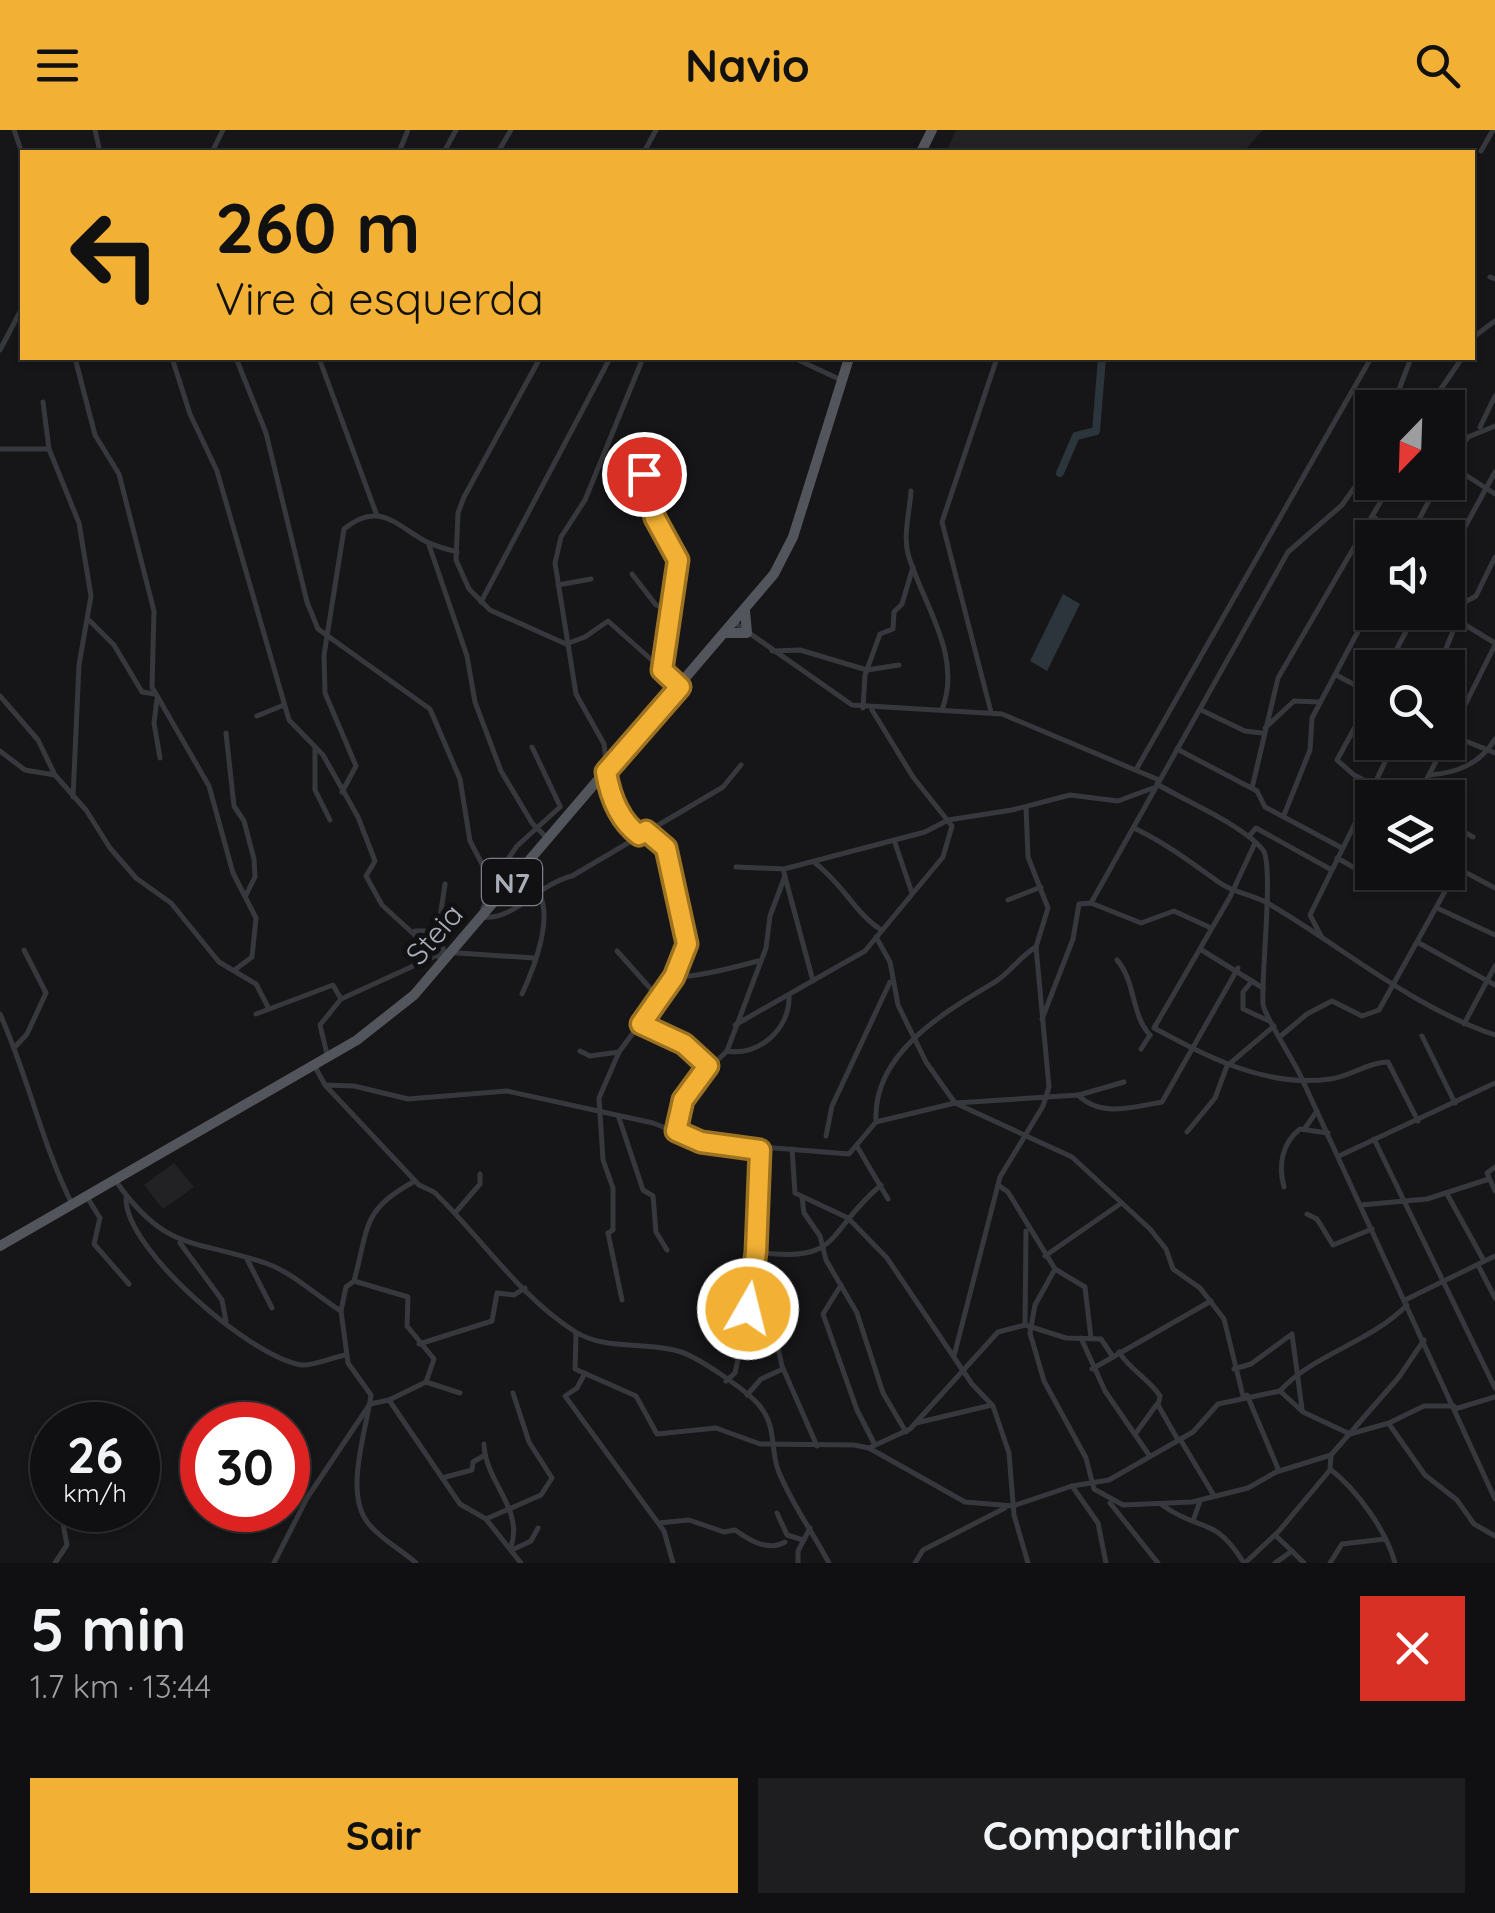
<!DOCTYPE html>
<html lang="pt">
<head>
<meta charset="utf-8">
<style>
	body { margin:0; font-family:Quicksand,sans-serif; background:#1e1e20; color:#f1f3f6; height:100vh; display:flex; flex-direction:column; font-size:38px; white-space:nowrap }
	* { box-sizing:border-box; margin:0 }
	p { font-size:32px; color:#9c9d9f }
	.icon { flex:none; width:55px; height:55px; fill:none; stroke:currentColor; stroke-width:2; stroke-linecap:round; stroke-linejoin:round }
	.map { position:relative; height:1433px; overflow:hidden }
	.sheet { display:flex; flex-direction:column; background:#101012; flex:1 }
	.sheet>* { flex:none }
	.banner { position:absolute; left:20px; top:20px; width:1455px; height:210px; border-radius:0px; box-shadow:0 2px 8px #0004,0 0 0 2px #303032; background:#f2b134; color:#111; overflow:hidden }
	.needle { width:65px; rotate:203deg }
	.fabs { position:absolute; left:1355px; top:260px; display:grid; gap:20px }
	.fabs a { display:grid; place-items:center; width:110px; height:110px; border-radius:0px; background:#101012; box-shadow:0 2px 8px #0004,0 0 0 2px #303032; font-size:50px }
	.speed { position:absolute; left:30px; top:1272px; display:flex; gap:20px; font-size:50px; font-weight:700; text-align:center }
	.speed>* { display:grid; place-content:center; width:130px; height:130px; border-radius:50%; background:#101012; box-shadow:0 2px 8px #0004,0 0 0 2px #303032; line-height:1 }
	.speed small { font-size:25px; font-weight:400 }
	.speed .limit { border:15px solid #d22; background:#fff; color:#111 }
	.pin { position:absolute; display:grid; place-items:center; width:85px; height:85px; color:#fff; margin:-42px; border:5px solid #fff; border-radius:50%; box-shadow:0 2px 10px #0007 }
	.me { position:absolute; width:110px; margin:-55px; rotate:8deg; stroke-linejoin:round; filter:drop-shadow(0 0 8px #0008) }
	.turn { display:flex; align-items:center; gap:35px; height:210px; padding:0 30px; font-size:45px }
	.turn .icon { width:130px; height:130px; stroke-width:2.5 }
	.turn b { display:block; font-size:70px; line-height:85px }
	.round { display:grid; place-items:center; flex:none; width:105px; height:105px; border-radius:0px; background:#1e1e20 }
	.head { display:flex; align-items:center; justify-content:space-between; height:170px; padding:0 30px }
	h1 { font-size:60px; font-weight:700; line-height:75px }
	.cta { display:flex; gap:20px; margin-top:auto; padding:20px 30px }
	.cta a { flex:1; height:115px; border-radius:0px; background:#f2b134; color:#111; font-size:40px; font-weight:700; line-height:115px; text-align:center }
	.cta a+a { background:#1e1e20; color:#f1f3f6 }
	header { display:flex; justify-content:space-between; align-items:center; height:130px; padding:0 30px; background:#f2b134; color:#111; font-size:45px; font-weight:700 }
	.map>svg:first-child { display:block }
	.built { fill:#222225 }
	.water { fill:#2c353c }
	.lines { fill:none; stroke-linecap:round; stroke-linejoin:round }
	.river { stroke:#2c353c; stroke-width:8 }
	.street { stroke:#37383d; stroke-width:5 }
	.primary { stroke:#53555c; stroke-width:10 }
	.route-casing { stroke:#9d7322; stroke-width:25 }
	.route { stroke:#f2b134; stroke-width:18 }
	.labels { text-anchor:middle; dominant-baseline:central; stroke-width:10; stroke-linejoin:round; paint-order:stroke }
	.shield { fill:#111113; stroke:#7b7e86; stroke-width:2.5 }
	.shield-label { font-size:28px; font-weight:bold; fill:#a8adb8 }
	.street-label { font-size:30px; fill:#a8adb8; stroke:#111113 }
</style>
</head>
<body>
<header><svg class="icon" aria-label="menu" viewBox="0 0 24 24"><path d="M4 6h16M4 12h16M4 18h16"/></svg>Navio<svg class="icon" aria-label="search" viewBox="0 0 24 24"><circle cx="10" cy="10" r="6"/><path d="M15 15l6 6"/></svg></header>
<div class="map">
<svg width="1495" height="1433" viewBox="0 0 1495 1433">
	<rect width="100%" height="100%" fill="#161618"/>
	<g class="built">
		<path d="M956,0H1263L1243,22H946Z"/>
		<path d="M174,1033L194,1057L163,1079L144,1055Z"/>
	</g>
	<path class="water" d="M1063,464L1080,474L1047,541L1030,531Z"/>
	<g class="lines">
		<path class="river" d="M1060,343L1076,306L1096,301L1102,228"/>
		<g class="street">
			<path d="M14,0L22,23"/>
			<path d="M95,0L100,22"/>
			<path d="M1481,21L1493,0"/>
			<path d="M212,22L223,0"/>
			<path d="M399,22L408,0"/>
			<path d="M444,22L456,0"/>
			<path d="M498,22L511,0"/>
			<path d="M644,22L656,0"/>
			<path d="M1490,147L1495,149"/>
			<path d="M1472,208L1495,191"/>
			<path d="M0,220L22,178"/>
			<path d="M75,228L95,305L119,344L154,481L152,557L209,656L233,743L256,788L252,827L236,839"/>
			<path d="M172,228L190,284L217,341L289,590L323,625L358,687L375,731L366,746L382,775L443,831"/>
			<path d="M236,228L266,303L307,472L318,499L430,579L460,649L470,711L492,753L483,778"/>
			<path d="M319,228L376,383"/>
			<path d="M540,228L464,367L458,383L456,430L469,459L490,480L566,514L585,507L608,491L663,540"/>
			<path d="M794,228L841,250"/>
			<path d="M43,272L49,319L79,393L91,466L79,535L73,667"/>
			<path d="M1392,278L1411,228"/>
			<path d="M1428,278L1462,228"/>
			<path d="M1480,297L1495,266"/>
			<path d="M0,319H49"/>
			<path d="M1450,335L1495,364"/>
			<path d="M1448,338L1468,307L1495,296"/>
			<path d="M644,344L655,388L678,431L663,540L678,555"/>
			<path d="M911,361C910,380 903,405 908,424C923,475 963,525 942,580"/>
			<path d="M1372,386L1404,408"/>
			<path d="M1409,408L1439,352"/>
			<path d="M429,415L467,526L475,572L501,641L532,693L546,707"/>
			<path d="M1448,428L1495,342"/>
			<path d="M632,444L656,475L672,481"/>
			<path d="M558,455L591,449"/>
			<path d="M481,472L610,228"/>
			<path d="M1444,482L1495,513"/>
			<path d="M90,491L114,515L142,562L155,564"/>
			<path d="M735,493L852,575L1002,584L1159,650"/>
			<path d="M772,521L800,520L867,540L899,535"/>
			<path d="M1387,538L1416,482"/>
			<path d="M1438,538L1465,472L1476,466L1495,427"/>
			<path d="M1336,545L1372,564"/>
			<path d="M0,566L38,610L55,645L86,680L110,718L136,748L171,773L219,832L256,854L269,879"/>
			<path d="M1372,566L1337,630L1354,645L1399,668"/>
			<path d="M157,569L154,593L160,628"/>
			<path d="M863,578L865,545L880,504L893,499L894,482L902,474L913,437"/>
			<path d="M1201,580L1245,601L1262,603"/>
			<path d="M991,582L942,392L997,228"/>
			<path d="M257,586L284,575"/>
			<path d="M1265,598L1294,571L1319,572"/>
			<path d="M226,603L234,676L244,691L254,729L255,747L246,765"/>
			<path d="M1448,604L1495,623"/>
			<path d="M1448,609L1495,515"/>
			<path d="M532,617L560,676"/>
			<path d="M315,619V660L330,690"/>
			<path d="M1177,619L1257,661L1265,677L1342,718"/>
			<path d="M0,621L25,640L55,645"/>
			<path d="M1137,638L1371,228"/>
			<path d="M1429,645C1457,643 1480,634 1495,609"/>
			<path d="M1157,654C1185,671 1243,695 1263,720C1274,735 1261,845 1263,874C1264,886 1295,932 1302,949L1495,1369"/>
			<path d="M1252,658L1278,548L1392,352"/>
			<path d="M342,662L356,636L325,563L324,525L344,399C378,371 395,394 425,411C434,416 446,419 457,422"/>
			<path d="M1417,668L1446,612"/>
			<path d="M1284,685L1310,620L1312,588L1372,475"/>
			<path d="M1448,693L1473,707"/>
			<path d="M1136,699C1167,714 1192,733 1220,753C1234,763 1254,765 1269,774C1344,818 1412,877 1495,905"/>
			<path d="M639,705L625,694L610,665L604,614L576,564L555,433L561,407L585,370L643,228"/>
			<path d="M1249,706L1256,698L1330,739"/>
			<path d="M894,710L912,763"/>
			<path d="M1255,713L1230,767L1154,898C1208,927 1266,958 1330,949C1350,947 1368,932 1388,932L1418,991"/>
			<path d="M1337,728L1371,747L1378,742"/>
			<path d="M815,733C843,754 856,784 880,799"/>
			<path d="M1448,733L1495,758"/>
			<path d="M736,737L784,739L925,702L948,690L1012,680L1070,665L1118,671L1153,658"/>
			<path d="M784,743L813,851"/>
			<path d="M492,752L517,716L560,677"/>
			<path d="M1008,770L1041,757"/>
			<path d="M1091,773L1288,422L1342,375L1372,333"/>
			<path d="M1437,778L1495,805"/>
			<path d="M482,787C514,791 538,754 572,746L723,657L741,635"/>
			<path d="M415,801H438"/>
			<path d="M1321,806L1310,785L1395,612"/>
			<path d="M876,807L890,832L898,875L926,932L955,973L1072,1027L1150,1099L1166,1119L1173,1139L1200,1158L1224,1189L1243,1266"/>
			<path d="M1419,813L1495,855"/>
			<path d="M1200,819L1263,858"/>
			<path d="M617,821L657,866"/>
			<path d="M444,822L438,801L445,754"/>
			<path d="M1117,830C1136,852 1131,885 1150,905"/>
			<path d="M675,847C695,847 736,837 758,831"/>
			<path d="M1252,851L1243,862V879L1269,891"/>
			<path d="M522,864C534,838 555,785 537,760"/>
			<path d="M0,884C28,946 41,1011 71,1072"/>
			<path d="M256,884L333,855L341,869"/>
			<path d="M1042,889L1073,809L1079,774L1091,773L1141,793L1174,781L1211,798"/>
			<path d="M641,894L684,914L707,936"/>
			<path d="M1464,894L1495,836"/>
			<path d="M735,895L865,821L943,727L952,696L913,647L872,580"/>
			<path d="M1282,905L1307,884L1332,871L1362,886L1379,880L1458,738"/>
			<path d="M1422,906L1455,973"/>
			<path d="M15,917L27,904L46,863L24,820"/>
			<path d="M1141,919L1150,905"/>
			<path d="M580,921L590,926L619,922"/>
			<path d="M727,921L766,818L770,786L785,746"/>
			<path d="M327,924L320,895L341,869L444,822L534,828"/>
			<path d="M314,935L325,955L419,1055L434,1062C480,1106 519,1166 574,1201C605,1221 644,1211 678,1221C697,1226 746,1260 759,1275C777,1297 770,1317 778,1340C791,1373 812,1401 829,1433"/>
			<path d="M325,955L354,956L408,969L507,961L653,993L701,1012L849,1024L876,992L955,973L1078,965C1101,988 1133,977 1162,972L1238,838"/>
			<path d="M1079,965L1124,952"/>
			<path d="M619,988L643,1060L653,1066L656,1102L667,1120"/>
			<path d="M876,992C872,924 943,883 995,852C1010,843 1019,827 1036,817"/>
			<path d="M1305,998L1317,981"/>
			<path d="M675,1001C685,964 700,947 727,921C758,927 790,899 789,867"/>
			<path d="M1187,1002L1215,968L1227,936L1274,896"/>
			<path d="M826,1006L832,976L890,852"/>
			<path d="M1374,1009L1495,1258"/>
			<path d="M858,1018L888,1069"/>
			<path d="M792,1019L795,1063L848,1088L887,1128L972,1254L993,1276L1009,1323L1014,1385L1028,1433"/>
			<path d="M1339,1026L1495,953"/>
			<path d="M1495,1037L1487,1043L1495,1061"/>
			<path d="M115,1050C167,1124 194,1108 268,1134C293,1143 318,1167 341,1181L348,1233L371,1265C366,1302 344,1363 368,1393C381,1410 401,1419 416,1433"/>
			<path d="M998,1055L1008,1062L1055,1139L1085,1157L1091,1208"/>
			<path d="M1284,1057C1278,1035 1282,1013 1300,999L1328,1003"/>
			<path d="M1447,1064L1484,1131"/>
			<path d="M87,1067L100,1088L94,1114L129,1154"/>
			<path d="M802,1067L804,1083L820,1106L826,1130L857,1183L883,1263L906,1302"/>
			<path d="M126,1068C125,1120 252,1228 302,1235C312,1236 333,1227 346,1225"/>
			<path d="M1361,1075L1427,1069L1489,1049"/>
			<path d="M455,1083L480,1054V1044"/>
			<path d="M1307,1084L1317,1089L1333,1115L1372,1099"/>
			<path d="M180,1113L222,1170L226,1191"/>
			<path d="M756,1122C843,1134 824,1103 881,1055"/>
			<path d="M1045,1126L1120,1074"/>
			<path d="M247,1129L272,1178"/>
			<path d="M1478,1135L1495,1168"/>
			<path d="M1055,1139L1035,1175L1030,1203L1044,1251L1086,1328L1094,1359L1123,1375L1192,1372L1248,1358L1276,1342L1331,1325L1399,1247L1424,1210"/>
			<path d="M354,1151L408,1167L407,1196L434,1229L426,1252"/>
			<path d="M841,1155L823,1184L857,1280L875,1315"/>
			<path d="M622,1170L608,1103L613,1100V1058L603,1030L599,968L619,922L669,854L687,814L665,718L646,701"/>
			<path d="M1405,1170L1495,1126"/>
			<path d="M341,1181L346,1157L354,1151C369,1097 361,1080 415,1051"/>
			<path d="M1025,1195L1026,1101"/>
			<path d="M576,1203L575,1239L636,1266L657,1304L716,1298L760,1314L854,1315L869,1318L965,1372L1013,1376L1072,1356L1109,1350L1193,1302L1218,1274L1280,1261L1303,1282L1350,1304L1389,1293L1424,1276H1454"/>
			<path d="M1081,1208L1105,1261L1149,1325"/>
			<path d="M758,1211L748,1176L756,1122L760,1020"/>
			<path d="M419,1214L492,1191L497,1163L514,1165L525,1158"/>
			<path d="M1119,1222C1131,1241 1148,1248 1160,1266L1158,1275L1178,1310"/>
			<path d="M954,1226L1000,1047L1043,976L1049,957L1036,817L1048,778L1028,727L1026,677"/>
			<path d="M1092,1239L1113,1227"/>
			<path d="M1234,1239L1251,1234L1292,1204L1302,1279"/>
			<path d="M584,1245L577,1258L565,1266L664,1401L673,1433"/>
			<path d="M726,1251L735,1243L739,1224L758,1211L776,1208L782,1236L817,1316"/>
			<path d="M1280,1261C1313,1224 1370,1213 1407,1175"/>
			<path d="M747,1265L761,1249L783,1239"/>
			<path d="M1247,1265L1279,1341"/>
			<path d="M389,1270L460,1374L486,1389L521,1433"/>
			<path d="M1455,1279L1495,1267"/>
			<path d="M916,1293L992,1275"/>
			<path d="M1389,1294L1425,1345L1457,1370L1474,1394L1495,1406"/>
			<path d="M1136,1303L1157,1274"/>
			<path d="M37,1307L52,1344"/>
			<path d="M1180,1309L1213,1364"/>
			<path d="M484,1314C485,1352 524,1378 511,1417"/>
			<path d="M869,1318L910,1299L998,1202L1025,1195L1066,1208L1101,1209L1113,1227L1211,1171"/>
			<path d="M1331,1325L1330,1339C1357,1360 1386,1400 1395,1433"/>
			<path d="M442,1348L472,1340L473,1332L485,1325"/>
			<path d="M1072,1356L1098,1393L1106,1433"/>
			<path d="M1110,1373L1158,1433"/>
			<path d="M1162,1375C1203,1404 1213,1384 1244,1433"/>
			<path d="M777,1383L787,1405L803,1410"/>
			<path d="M486,1389L541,1365L552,1348L529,1312L513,1263"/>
			<path d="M1193,1391L1200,1371"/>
			<path d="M659,1393L689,1390L724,1402L735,1400C749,1410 768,1422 785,1412"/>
			<path d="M1275,1405L1292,1421"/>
			<path d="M512,1420L531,1411L538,1398"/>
			<path d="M55,1433L67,1415L63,1394L68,1380"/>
			<path d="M274,1433L307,1368L370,1274L389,1270L426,1252L460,1263"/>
			<path d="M798,1433V1421L810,1398"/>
			<path d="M915,1433L923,1420L1005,1378"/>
			<path d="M1245,1433L1279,1401L1330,1340"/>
			<path d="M1275,1433L1292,1421L1304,1433"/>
			<path d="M1330,1433L1342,1414L1385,1409"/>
		</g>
		<g class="primary">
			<path d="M921,22L932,0"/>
			<path d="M727,503H747L745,481"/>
			<path d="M0,1116L357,910L414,865L774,444L793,407L849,228"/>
		</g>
	</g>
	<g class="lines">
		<defs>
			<path id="route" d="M644,344L655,388L678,430L662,540L680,557L606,642C610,666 619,690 639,705L646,701L666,718L687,814L674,847L641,894L684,914L708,936L683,970L676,1001L701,1012L760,1020L756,1122L748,1179"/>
		</defs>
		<use href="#route" class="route-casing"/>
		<use href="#route" class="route"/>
	</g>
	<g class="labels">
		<rect class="shield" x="482" y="729" width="60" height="46" rx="8"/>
		<g class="shield-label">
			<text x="512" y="752">N7</text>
		</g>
		<g class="street-label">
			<text transform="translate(434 804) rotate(-49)">Steia</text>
		</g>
	</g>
</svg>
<div class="fabs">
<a><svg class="needle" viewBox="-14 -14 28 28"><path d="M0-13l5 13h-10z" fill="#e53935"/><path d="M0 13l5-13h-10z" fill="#9c9d9f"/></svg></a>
<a><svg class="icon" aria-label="sound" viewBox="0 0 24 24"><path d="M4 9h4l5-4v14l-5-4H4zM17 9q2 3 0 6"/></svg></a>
<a><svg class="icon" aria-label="search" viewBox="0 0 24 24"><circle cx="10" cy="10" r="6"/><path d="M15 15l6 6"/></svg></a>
<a><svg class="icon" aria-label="layers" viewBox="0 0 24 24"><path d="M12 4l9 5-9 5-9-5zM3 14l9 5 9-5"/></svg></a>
</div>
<div class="speed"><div>26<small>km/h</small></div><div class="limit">30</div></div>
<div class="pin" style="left:644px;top:344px;background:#d93025"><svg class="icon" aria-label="arrive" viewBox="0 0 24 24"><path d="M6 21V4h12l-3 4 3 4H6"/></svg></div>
<svg class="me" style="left:748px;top:1179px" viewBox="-20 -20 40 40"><circle r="17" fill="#f2b134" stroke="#fff" stroke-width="3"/><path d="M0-11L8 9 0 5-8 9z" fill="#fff"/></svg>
<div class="banner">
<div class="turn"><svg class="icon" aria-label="left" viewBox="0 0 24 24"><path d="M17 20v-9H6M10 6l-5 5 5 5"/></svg><div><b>260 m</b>Vire à esquerda</div></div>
</div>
</div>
<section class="sheet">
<div class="head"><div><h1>5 min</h1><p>1.7 km · 13:44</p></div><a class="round" style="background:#d93025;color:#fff"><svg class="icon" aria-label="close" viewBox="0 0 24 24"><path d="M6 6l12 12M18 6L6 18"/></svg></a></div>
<div class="cta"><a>Sair</a><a>Compartilhar</a></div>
</section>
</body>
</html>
